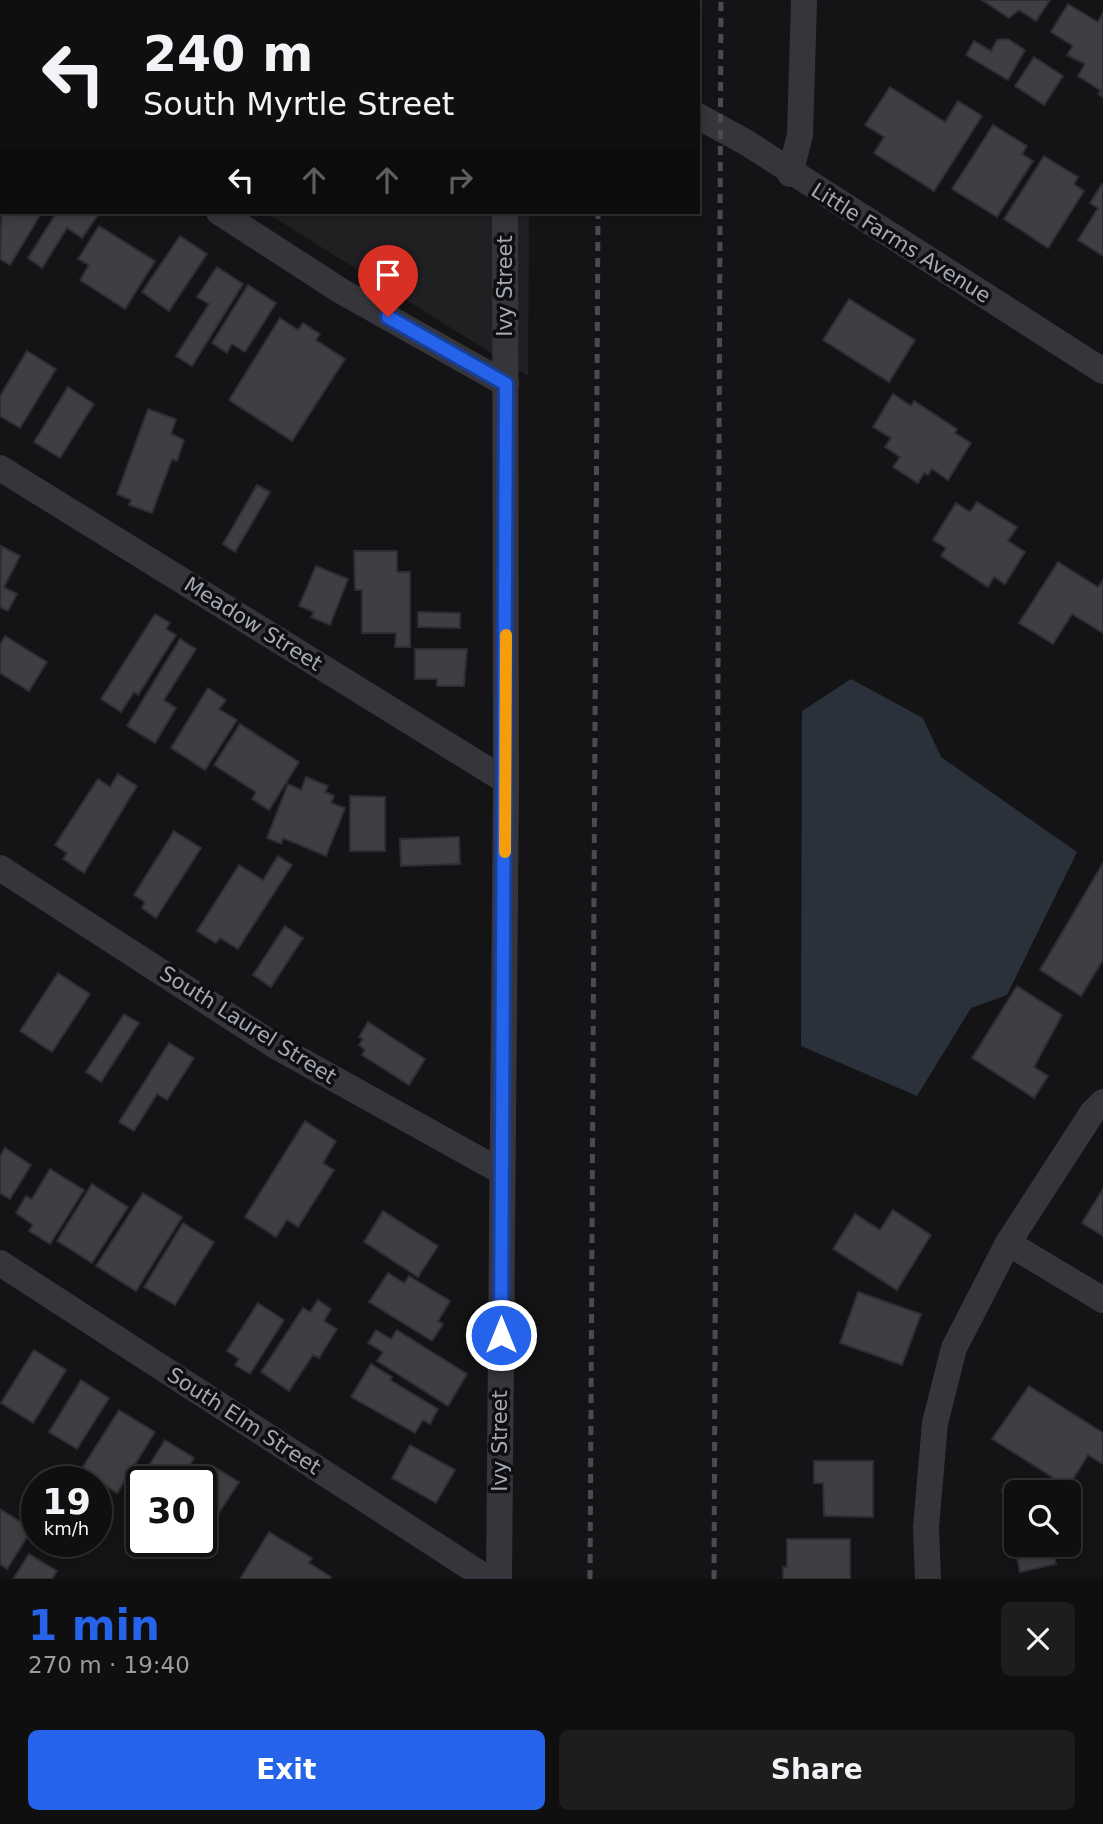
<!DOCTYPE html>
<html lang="en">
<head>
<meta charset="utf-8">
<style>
	body { margin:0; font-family:"DejaVu Sans",sans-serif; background:#1d1d1e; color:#f1f3f6; height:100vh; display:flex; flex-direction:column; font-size:26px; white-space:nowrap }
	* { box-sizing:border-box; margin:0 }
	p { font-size:23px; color:#9b9c9f }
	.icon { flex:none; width:38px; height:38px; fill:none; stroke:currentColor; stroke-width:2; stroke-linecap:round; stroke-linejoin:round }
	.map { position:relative; height:1579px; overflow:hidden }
	.side { display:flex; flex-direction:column; background:#0f0f10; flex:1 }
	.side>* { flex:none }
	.guide { position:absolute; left:0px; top:0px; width:700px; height:214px; box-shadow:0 4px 10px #0003,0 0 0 2px #2f2f30; background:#0f0f10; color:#f1f3f6; overflow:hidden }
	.tools { position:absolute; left:1004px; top:1480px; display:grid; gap:14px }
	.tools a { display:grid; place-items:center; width:77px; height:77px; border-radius:10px; background:#0f0f10; box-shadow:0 4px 10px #0003,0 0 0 2px #2f2f30; font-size:35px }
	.speed { position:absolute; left:21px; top:1466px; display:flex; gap:14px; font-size:35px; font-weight:700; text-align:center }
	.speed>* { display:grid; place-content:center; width:91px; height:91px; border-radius:50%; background:#0f0f10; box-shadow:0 4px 10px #0003,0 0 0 2px #2f2f30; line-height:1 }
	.speed small { font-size:18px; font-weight:400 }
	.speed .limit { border:4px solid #111; border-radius:10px; background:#fff; color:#111 }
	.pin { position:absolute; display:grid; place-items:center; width:60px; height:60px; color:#fff; margin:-72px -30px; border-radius:50% 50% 50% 0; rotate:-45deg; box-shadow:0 0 7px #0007 }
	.pin .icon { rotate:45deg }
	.me { position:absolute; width:77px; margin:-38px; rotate:0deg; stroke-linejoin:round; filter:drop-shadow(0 0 5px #0008) }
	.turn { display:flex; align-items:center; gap:24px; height:147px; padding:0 28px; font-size:32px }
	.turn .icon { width:91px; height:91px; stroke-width:2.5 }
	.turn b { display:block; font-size:49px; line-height:60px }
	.lanes { display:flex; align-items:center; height:66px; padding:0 28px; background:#0003; justify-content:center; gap:35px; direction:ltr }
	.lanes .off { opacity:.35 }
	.round { display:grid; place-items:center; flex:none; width:74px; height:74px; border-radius:10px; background:#1d1d1e }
	.headline { display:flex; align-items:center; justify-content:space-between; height:119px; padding:0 28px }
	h1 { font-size:42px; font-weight:700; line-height:52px; color:#2563eb }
	.button { display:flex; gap:14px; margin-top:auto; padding:14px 28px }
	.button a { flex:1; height:80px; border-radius:10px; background:#2563eb; color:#fff; font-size:28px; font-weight:700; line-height:80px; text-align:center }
	.button a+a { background:#1d1d1e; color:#f1f3f6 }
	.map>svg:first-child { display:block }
	.built { fill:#202023 }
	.water { fill:#2a313a }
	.building { fill:#3e3e43; stroke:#2e2e32; stroke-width:2 }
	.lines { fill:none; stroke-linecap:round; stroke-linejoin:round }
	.minor { stroke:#35353b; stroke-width:26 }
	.rail { stroke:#4a4b52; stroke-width:5; stroke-dasharray:9 7; stroke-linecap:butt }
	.route-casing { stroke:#184099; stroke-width:18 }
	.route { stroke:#2563eb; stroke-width:12 }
	.slow { stroke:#f59e0b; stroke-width:12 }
	.labels { text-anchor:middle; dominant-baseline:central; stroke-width:7; stroke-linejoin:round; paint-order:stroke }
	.street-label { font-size:21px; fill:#a5a9b6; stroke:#0f0f11 }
</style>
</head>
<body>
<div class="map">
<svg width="1103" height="1579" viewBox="0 0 1103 1579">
	<rect width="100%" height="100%" fill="#141416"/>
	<g class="built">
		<path d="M0,0H532L2,2V47Z"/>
		<path d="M265,212H529L528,376Z"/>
	</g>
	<path class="water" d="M851,679L923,718L941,757L1077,852L1007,995L971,1008L917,1096L801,1046L802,711Z"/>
	<g class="building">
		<path d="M220,0H335L338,2H222Z"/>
		<path d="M982,0H1050L1036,21L1019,10L1009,18Z"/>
		<path d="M1068,4L1098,22L1103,13V97L1098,94L1101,91L1078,76L1085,64L1067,55L1073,46L1051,32Z"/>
		<path d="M1008,39L1025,50L1008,80L966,55L974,41L991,51L997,40Z"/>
		<path d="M1034,57L1063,76L1044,105L1015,86Z"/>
		<path d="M890,87L945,122L958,101L982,116L934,191L874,153L884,137L865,125Z"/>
		<path d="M993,125L1027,146L1022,154L1033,161L997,217L952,189Z"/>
		<path d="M1044,156L1078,177L1074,184L1084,191L1048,248L1004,219Z"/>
		<path d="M1102,184H1103V256L1078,240L1098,208L1090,203Z"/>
		<path d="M2,200V212H42L10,265L0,259Z"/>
		<path d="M57,212H100L82,238L67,228L42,268L28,258Z"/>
		<path d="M99,226L155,261L125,309L80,280L89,265L78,259Z"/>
		<path d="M180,236L207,254L169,311L142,292Z"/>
		<path d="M217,267L243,284L192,366L176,356L209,304L197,297Z"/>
		<path d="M248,285L276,303L245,352L232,344L227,353L212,343Z"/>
		<path d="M849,299L915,340L889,382L823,340Z"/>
		<path d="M280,318L298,330L303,323L320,334L316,340L345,359L292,441L229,400Z"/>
		<path d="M27,351L56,369L20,428L0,416V396Z"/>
		<path d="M68,387L94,404L60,458L34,442Z"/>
		<path d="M893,394L911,406L914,401L957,429L955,433L971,443L948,480L932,469L928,475L924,473L918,483L893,467L900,457L885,447L891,438L873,427Z"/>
		<path d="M148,409L176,419L171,434L184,440L177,461L172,459L152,513L129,505L131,500L117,494Z"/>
		<path d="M257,485L270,492L235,552L223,544Z"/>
		<path d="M977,502L1017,527L1008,541L1025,552L1005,584L994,577L988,587L941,556L946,548L933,540L956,503L970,512Z"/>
		<path d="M1,546L20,556L4,587L17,594L8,611L0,607Z"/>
		<path d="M354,551H397V572H410V647H395L396,633H362V590H355Z"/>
		<path d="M1058,562L1098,587L1103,580V633L1072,614L1053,644L1019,623Z"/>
		<path d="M316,566L348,579L330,625L311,617L314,612L299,606Z"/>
		<path d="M418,612L460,613V628L418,627Z"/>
		<path d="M155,614L170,623L166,629L176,635L138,695L134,692L121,712L101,699Z"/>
		<path d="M5,636L47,662L29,691L0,673V645Z"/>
		<path d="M180,639L196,649L164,700L176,708L155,743L127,726Z"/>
		<path d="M415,649H467L464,686H437V679H415Z"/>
		<path d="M208,688L226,700L219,709L237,720L205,770L171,748Z"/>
		<path d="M240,724L299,762L269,810L252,799L256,792L214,765Z"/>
		<path d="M118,774L137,786L84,873L63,859L67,853L55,845L98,779L110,787Z"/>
		<path d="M306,777L328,786L325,792L334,796L331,803L345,808L326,856L283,838L281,844L267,838L288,784L301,790Z"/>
		<path d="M350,796L385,797V851H350Z"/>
		<path d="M174,831L201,848L156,918L142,908L145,902L134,895Z"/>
		<path d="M459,837L460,864L401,866L400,839Z"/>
		<path d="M278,856L292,865L238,949L220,938L216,943L197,931L239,865L263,880Z"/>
		<path d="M1103,863V960L1081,996L1040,970Z"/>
		<path d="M285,926L303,938L271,987L253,975Z"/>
		<path d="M58,973L90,994L52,1052L20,1031Z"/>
		<path d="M1017,986L1062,1015L1034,1067L1048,1076L1034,1098L972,1058Z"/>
		<path d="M124,1014L139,1023L101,1082L86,1072Z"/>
		<path d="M368,1022L425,1059L409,1085L362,1055L365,1050L359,1045L363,1039L359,1037Z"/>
		<path d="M169,1043L194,1058L167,1100L157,1094L134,1131L119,1122Z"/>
		<path d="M305,1121L336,1141L323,1163L334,1170L298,1227L287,1220L276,1237L245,1217Z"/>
		<path d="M5,1148L31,1165L10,1199L0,1193V1156Z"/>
		<path d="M50,1169L84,1190L50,1244L29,1231L33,1225L16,1213L26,1196L32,1199Z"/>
		<path d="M92,1184L128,1207L92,1263L57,1241Z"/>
		<path d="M1103,1189V1236L1082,1223Z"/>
		<path d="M143,1193L182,1217L136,1291L96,1266Z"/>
		<path d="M893,1210L931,1235L897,1290L833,1249L855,1214L880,1230Z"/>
		<path d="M383,1211L438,1246L418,1277L364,1242Z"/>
		<path d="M183,1223L214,1242L175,1305L144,1287Z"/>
		<path d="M388,1273L404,1283L409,1276L450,1301L438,1321L443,1324L432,1341L369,1302Z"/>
		<path d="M858,1292L921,1314L902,1365L840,1343Z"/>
		<path d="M318,1300L331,1309L324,1321L337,1329L319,1358L313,1355L289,1391L261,1372L303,1308L310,1312Z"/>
		<path d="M258,1303L284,1320L250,1374L235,1365L239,1359L227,1351Z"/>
		<path d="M376,1330L391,1339L397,1330L467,1374L448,1406L377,1361L383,1352L368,1343Z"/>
		<path d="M34,1350L66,1370L33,1423L1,1403Z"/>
		<path d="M371,1364L392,1377L390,1380L438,1409L430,1424L423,1420L415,1433L351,1397Z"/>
		<path d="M81,1380L109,1398L77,1449L49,1432Z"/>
		<path d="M1029,1386L1103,1433V1464L1088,1455L1068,1487L992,1439Z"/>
		<path d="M119,1410L155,1432L117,1493L81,1470Z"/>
		<path d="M165,1440L194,1458L179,1482H142V1494L134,1490Z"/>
		<path d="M410,1445L455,1470L436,1503L392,1478Z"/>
		<path d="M814,1461H873V1517L824,1516L823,1483H814Z"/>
		<path d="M213,1466L239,1482L213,1522L205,1517L208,1512L201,1507V1485Z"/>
		<path d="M1038,1482L1041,1493H1017V1545H1052L1056,1564L1020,1572L1002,1490Z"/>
		<path d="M0,1509L32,1529L7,1569L0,1564Z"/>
		<path d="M269,1532L312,1558L309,1563L331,1577L330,1579H240Z"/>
		<path d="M787,1539H850V1579H783V1567H787Z"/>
		<path d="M29,1554L57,1571L52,1579H13Z"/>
	</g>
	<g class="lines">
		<g class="minor">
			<path d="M517,0L520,2"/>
			<path d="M0,6L2,3"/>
			<path d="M0,71L2,72"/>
			<path d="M698,116L747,143L1103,371"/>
			<path d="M790,174L800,135L804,0"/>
			<path d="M219,212L341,291L506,384"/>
			<path d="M0,468L506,781"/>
			<path d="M0,868L277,1047L502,1172"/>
			<path d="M1008,1243L1103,1300"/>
			<path d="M0,1263L488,1579"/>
			<path d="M499,1579L506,781L505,212"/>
			<path d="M928,1579L926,1527L935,1423L954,1348L1008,1243L1092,1113L1103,1102"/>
		</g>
		<g class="rail">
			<path d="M599,2V0"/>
			<path d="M590,1579L598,212"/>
			<path d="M714,1579L721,0"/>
		</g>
	</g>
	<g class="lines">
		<defs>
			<path id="route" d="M388,317L506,384L501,1335"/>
		</defs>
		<use href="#route" class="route-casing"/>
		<use href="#route" class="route"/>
		<path class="slow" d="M505,852L506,635"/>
	</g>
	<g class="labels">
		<g class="street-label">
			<text transform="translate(901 243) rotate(32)">Little Farms Avenue</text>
			<text transform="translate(505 286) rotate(-90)">Ivy Street</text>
			<text transform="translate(253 624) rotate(32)">Meadow Street</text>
			<text transform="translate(248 1025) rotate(32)">South Laurel Street</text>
			<text transform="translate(244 1421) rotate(33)">South Elm Street</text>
			<text transform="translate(500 1441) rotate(-90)">Ivy Street</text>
		</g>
	</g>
</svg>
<div class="tools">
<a><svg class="icon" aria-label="search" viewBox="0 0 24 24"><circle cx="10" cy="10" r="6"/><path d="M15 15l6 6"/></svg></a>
</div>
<div class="speed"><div>19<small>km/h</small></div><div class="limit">30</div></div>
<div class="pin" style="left:388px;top:317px;background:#d93025"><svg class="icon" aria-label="arrive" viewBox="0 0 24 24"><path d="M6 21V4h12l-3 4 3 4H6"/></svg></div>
<svg class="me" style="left:501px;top:1335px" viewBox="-20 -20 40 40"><circle r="17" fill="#2563eb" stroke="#fff" stroke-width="3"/><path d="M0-11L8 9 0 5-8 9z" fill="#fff"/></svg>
<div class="guide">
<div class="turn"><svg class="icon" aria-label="left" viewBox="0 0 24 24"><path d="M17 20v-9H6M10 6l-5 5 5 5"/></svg><div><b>240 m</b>South Myrtle Street</div></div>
<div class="lanes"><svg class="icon" aria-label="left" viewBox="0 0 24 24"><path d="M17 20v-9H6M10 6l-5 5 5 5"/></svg><svg class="icon off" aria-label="ahead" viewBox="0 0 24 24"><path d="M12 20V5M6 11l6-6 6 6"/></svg><svg class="icon off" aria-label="ahead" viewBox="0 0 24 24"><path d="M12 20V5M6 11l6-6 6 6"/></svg><svg class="icon off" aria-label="right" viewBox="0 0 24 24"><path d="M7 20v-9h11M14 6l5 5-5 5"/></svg></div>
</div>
</div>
<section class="side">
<div class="headline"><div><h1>1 min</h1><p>270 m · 19:40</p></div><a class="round"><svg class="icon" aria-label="close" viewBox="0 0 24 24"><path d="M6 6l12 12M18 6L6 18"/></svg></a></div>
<div class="button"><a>Exit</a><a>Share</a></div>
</section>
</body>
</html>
